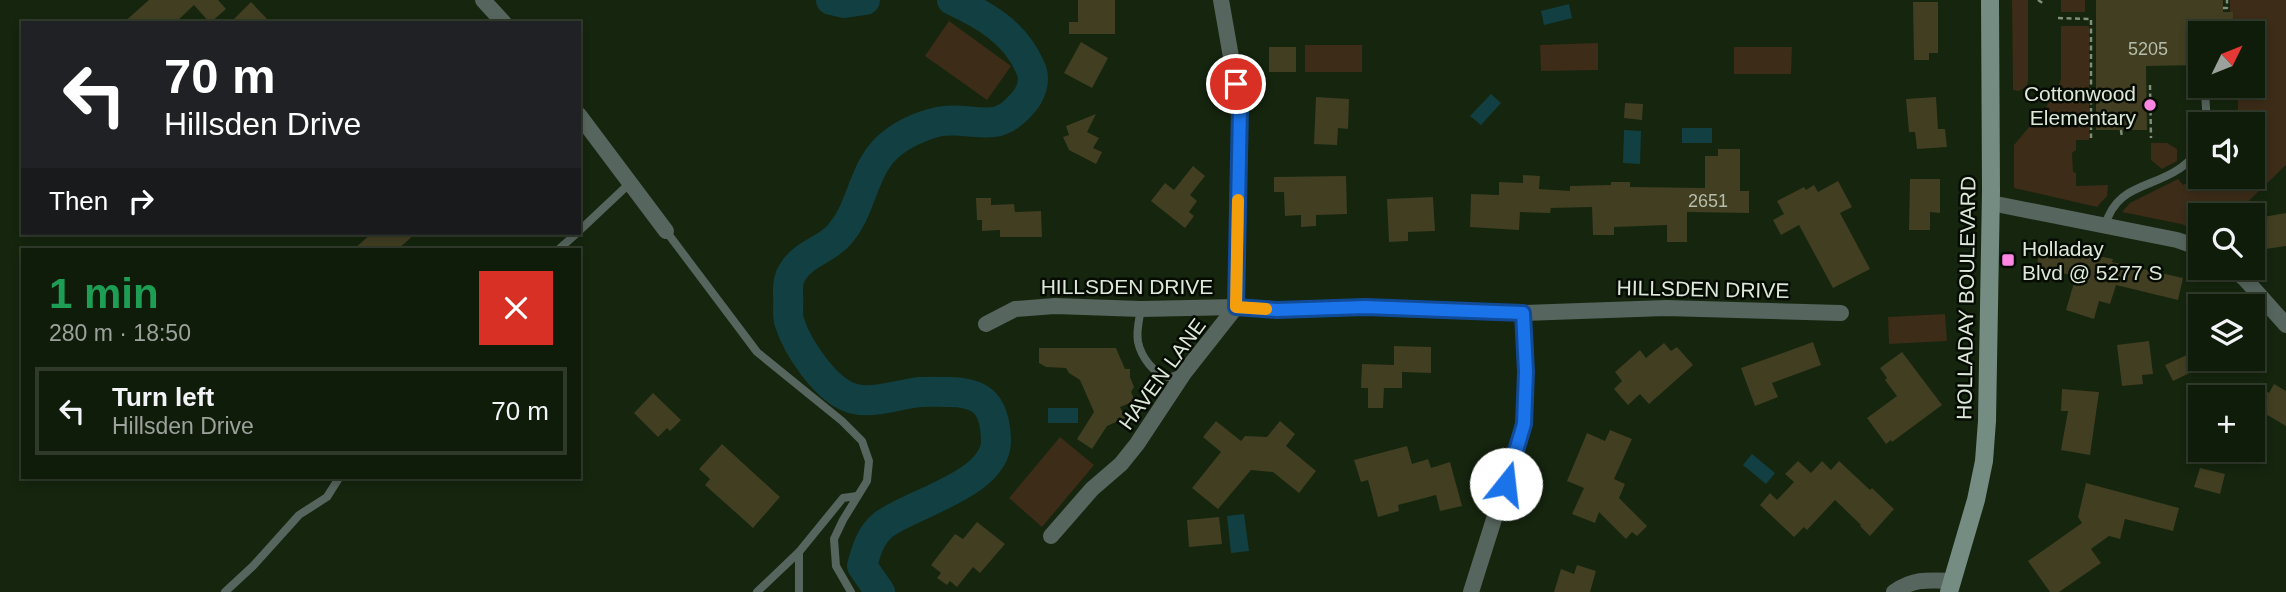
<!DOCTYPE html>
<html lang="en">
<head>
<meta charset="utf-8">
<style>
	body { margin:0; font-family:Helvetica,sans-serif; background:#1e2918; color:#f1f3f6; height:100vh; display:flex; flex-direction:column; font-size:26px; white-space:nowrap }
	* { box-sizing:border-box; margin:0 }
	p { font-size:23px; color:#9ca19c }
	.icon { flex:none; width:38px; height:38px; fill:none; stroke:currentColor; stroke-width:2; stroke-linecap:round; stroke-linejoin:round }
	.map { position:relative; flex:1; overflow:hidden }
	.sheet { position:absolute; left:21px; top:248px; width:560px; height:231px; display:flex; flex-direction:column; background:#101c0a; border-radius:0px; box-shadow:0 4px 10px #0003,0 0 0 2px #303a2b }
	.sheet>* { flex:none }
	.banner { position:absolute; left:21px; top:21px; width:560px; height:214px; border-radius:0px; box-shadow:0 4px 10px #0003,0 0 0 2px #303a2b; background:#202124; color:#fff; overflow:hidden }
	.needle { width:46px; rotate:47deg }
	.buttons { position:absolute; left:2188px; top:21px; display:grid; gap:14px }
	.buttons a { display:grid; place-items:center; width:77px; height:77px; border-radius:0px; background:#101c0a; box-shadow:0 4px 10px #0003,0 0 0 2px #303a2b; font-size:35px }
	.pin { position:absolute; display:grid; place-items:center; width:60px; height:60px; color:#fff; margin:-30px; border:4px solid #fff; border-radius:50%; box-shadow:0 2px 7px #0007 }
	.me { position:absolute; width:77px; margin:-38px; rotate:16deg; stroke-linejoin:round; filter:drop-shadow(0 0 5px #0008) }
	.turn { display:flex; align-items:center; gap:24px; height:147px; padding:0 28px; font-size:32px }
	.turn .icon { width:91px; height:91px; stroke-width:2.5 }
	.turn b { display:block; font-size:49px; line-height:60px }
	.then { display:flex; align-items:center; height:66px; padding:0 28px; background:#0003; gap:14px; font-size:26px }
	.round { display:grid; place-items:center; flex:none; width:74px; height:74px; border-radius:0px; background:#1e2918 }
	.summary { display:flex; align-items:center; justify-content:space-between; height:119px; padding:0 28px }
	h1 { font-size:42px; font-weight:700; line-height:52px; color:#1e9e55 }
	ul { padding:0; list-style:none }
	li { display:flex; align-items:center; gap:21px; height:88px; margin:0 14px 10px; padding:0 14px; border:4px solid #303a2b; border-radius:0px }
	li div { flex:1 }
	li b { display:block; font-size:26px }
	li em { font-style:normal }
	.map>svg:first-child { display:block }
	.green { fill:#3c2c18 }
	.water { fill:#124042 }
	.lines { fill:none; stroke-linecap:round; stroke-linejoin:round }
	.river { stroke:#124042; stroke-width:30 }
	.building { fill:#413e21 }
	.path { stroke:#818e7c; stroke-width:2.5; stroke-dasharray:5 3.5; stroke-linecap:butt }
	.lane { stroke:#56655e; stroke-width:8 }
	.street { stroke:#56655e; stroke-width:16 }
	.secondary { stroke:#748c82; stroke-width:18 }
	.route-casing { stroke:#114b97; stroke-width:18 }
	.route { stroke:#1a73e8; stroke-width:12 }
	.slow { stroke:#f59e0b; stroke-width:12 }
	.poi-dot { fill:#fd86e2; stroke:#060c04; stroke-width:2.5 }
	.labels { text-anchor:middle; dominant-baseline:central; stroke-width:5; stroke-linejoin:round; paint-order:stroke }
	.number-label { font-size:18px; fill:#b6beab }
	.poi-label { font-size:21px; fill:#dde8d9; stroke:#060c04; text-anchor:end }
	.street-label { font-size:21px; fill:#dde8d9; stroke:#060c04 }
</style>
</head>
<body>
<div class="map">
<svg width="2286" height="592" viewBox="0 0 2286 592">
	<rect width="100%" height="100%" fill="#15250e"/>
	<g class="green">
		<path d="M2012,0H2028V82L2026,87L2019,91L2013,90Z"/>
		<rect x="2061" y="0" width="24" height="12"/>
		<path d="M2230,0H2286V165L2234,215H2200V231L2181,224L2122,212L2130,203L2178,179L2183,185L2194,178L2200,182L2205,177H2252V124H2238V86H2252V33H2234L2233,12H2230Z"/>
		<path d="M949,21L1011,66L987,100L925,56Z"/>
		<path d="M2061,26H2089V94H2056L2061,79Z"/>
		<path d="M1598,43V70L1541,71L1540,45Z"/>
		<rect x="1305" y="45" width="57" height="27"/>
		<path d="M1734,47H1792L1791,74H1734Z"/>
		<path d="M2053,98H2089V140H2076V150L2072,153L2073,172L2076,173V186L2108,185L2107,196L2097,207L2014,188V145Z"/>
		<path d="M2151,143H2167L2177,149V161L2162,169L2151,160Z"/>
		<path d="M1945,314L1947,341L1889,344L1888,317Z"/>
		<path d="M1060,437L1094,465L1042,527L1009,498Z"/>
	</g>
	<g class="water">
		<path d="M1569,4L1572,18L1544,25L1541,11Z"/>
		<path d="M1491,94L1501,103L1481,125L1470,116Z"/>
		<rect x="1682" y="128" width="30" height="15"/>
		<path d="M1624,130L1641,131L1640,164L1623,163Z"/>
		<rect x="1048" y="408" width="30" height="15"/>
		<path d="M1752,454L1775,473L1766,484L1743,465Z"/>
		<path d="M1244,514L1249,551L1231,553L1227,516Z"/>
	</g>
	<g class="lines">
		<g class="river">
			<path d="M831,0L844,3L865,0"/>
			<path d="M880,592L862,566C866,551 870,536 883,525C912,503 997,484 996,440C995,403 981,391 944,392C934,392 923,391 913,393C894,396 873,403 855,399C827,393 797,347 789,321C787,313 789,303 788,295C788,285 788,278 794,270C805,253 826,250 839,235C865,206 861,165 895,141C907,132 928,123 943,121C969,117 992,132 1014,112C1019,107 1024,103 1028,96C1033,87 1035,77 1030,67C1015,32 984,15 952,0"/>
		</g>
	</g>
	<g class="building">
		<path d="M149,0H218L226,9L210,23L194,5L175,23H123Z"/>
		<path d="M1078,0H1115V34H1069V22H1078Z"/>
		<path d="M2096,0H2223V12H2233L2234,33H2200V65L2146,66L2147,130H2096Z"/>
		<path d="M251,2L271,23H230Z"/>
		<path d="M1913,2H1938V53H1929V60H1914Z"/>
		<path d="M1081,42L1108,58L1092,88L1064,73Z"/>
		<rect x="1269" y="47" width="27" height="25"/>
		<path d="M1316,97L1349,99L1348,129L1338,128L1337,145L1314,144Z"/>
		<path d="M1936,97L1938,129H1945L1947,147L1917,149L1915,132H1909L1906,99Z"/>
		<path d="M1625,103L1643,104L1642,120L1624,118Z"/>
		<path d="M1096,114L1087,132L1099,138L1093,148L1102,152L1096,164L1069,150L1063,137L1069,135L1066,126Z"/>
		<path d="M1718,149H1740V191H1749V213L1687,212V242H1667V225L1614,227V235H1593L1592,207L1551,208L1550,213L1520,212L1519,230L1470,227L1471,194L1499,195V182L1523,183V175L1540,176L1539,189L1570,191V186L1611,185V182H1630V187L1705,188V156H1718Z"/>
		<path d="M1193,166L1205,176L1190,195L1197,201L1189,212L1194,216L1185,228L1151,201L1165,183L1174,190Z"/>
		<path d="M1346,176L1347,214L1316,215V226L1301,227V215L1285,216L1284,192H1274V177Z"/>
		<path d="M1910,179H1940V213L1930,212V230H1909Z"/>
		<path d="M1838,181L1852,207L1840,213L1870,269L1833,288L1799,225L1781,235L1773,220L1784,214L1777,201L1804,187L1806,190L1814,185L1818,192Z"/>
		<path d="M1433,197L1435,231L1408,232V241L1389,242L1387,199Z"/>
		<path d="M976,198H991V205L1014,204L1015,212L1041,211L1042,237H1000V230L982,231V220H977Z"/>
		<path d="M2286,213V246L2259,250L2252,241V219Z"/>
		<path d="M372,233H416L397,250H353Z"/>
		<path d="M2041,245L2113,259L2112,262L2183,278L2178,300L2116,285L2110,304L2099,301L2094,319L2066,310L2076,276L2036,268Z"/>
		<path d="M2149,341L2153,374L2142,375L2143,384L2122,386L2117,345Z"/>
		<path d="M1813,342L1821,365L1772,383L1778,397L1755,406L1741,368Z"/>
		<path d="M1664,343L1671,351L1677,347L1693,365L1649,404L1640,394L1628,405L1614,389L1622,381L1615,372L1640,350L1646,358Z"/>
		<path d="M1394,346L1431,347V373L1402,372V388H1384L1383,408H1368V388H1361L1362,364L1394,365Z"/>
		<path d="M1039,348H1116L1125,369H1130V377L1134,387L1131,392L1135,401L1120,407L1125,418L1107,426L1092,449L1077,439L1094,412L1080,380L1069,373L1066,368L1046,367L1039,363Z"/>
		<path d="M2200,349V368L2173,381L2165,365Z"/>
		<path d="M1902,352L1942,405L1892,442L1891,440L1886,444L1867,418L1897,396L1885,380L1887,378L1880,368Z"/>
		<path d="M2274,384L2286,391V426L2252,406V395L2258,386L2269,393Z"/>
		<path d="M2062,389L2099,392L2090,455L2061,450L2068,411H2061Z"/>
		<path d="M653,393L681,420L670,431L667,428L658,437L634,413Z"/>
		<path d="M1216,421L1241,441L1245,436L1267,437L1280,421L1295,434L1286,446L1316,471L1299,493L1273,472L1251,470L1218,509L1192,488L1221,452L1203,437Z"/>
		<path d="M1610,430L1632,439L1614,479L1625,484L1619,498L1647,526L1637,536L1632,532L1626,539L1599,512L1595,523L1572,514L1584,488L1567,481L1587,433L1605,441Z"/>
		<path d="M722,444L780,497L753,528L705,485L710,479L699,469Z"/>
		<path d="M1407,446L1412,464L1428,459L1431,468L1450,462L1462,506L1440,511L1436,495L1398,505L1399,511L1378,517L1368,480L1361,482L1354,460Z"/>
		<path d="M1798,461L1811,473L1822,461L1831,470L1839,461L1870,490L1872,488L1894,509L1870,536L1860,526L1861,525L1835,500L1807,530L1804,527L1794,537L1760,505L1770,493L1777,500L1794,482L1785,474Z"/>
		<path d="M2200,468L2225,474L2220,494L2194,487Z"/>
		<path d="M2086,483L2179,508L2173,531L2125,519L2120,539L2109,536L2091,549L2101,563L2059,592H2050L2028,561L2082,523L2078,517Z"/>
		<path d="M1219,517L1222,544L1189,547L1187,520Z"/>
		<path d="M977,522L1005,544L980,573L973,567L957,587L950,581L947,585L937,578L941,573L931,565L955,534L963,539Z"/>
		<path d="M1577,565L1596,571L1590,592H1554L1561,569L1574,574Z"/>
	</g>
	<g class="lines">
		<g class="path">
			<path d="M2038,0L2044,4"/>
			<path d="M2223,8H2227V0"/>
			<path d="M2058,18L2091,19V96"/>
			<path d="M2150,85L2151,138"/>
			<path d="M2052,96H2091V138"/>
			<path d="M2121,130L2122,138"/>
		</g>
		<g class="lane">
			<path d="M2205,92L2207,124"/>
			<path d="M2105,226C2116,185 2149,189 2179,169C2187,164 2193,157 2200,151"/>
			<path d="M579,231L630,183"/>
			<path d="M666,231L757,352L842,421L862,441L869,461L867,481L843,520L834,539L836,566L851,592"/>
			<path d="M558,250L577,233"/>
			<path d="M1141,309C1139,320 1136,331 1138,342C1141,356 1154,376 1170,377C1174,377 1177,375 1181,374"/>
			<path d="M225,592L253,566L299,515L327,497L339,478"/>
			<path d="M757,592L799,552"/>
			<path d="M799,592V552L843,498L857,496"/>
		</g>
		<g class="street">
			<path d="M483,0L504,23"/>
			<path d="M579,115L666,231"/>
			<path d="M1991,203L2177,240L2200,248"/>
			<path d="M2232,268L2245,279L2286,325"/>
			<path d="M986,324L1015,309L1055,306L1141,309L1236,307L1277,310L1365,307L1523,313L1666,308L1841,313"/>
			<path d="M1051,536L1092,489L1121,464L1137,444L1184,373L1236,307L1240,108L1221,0"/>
			<path d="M1471,592L1524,424L1526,372L1523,313"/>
			<path d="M1894,592C1914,578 1929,580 1953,581"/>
		</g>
		<path class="secondary" d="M1949,592L1976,500L1984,461L1987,421L1991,191L1990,0"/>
	</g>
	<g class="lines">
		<defs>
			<path id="route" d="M1236,84L1240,108L1236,307L1277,310L1365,307L1523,313L1526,372L1524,424L1506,484"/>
		</defs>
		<use href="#route" class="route-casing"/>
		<use href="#route" class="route"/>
		<path class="slow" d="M1238,200L1236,307L1266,309"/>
	</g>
	<g class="poi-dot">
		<circle cx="2150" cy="105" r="7"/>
		<rect x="2001" y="253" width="14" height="14" rx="3.5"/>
	</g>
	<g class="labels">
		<g class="number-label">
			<text x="2148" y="49">5205</text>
			<text x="1708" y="201">2651</text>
		</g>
		<g class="poi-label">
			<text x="2136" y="93">Cottonwood<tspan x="2136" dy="24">Elementary</tspan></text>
			<text x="2022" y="248" text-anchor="start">Holladay<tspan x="2022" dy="24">Blvd @ 5277 S</tspan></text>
		</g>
		<g class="street-label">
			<text x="1127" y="286">HILLSDEN DRIVE</text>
			<text transform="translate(1703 289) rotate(1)">HILLSDEN DRIVE</text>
			<text transform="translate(1966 298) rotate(-89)">HOLLADAY BOULEVARD</text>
			<text transform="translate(1162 374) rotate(-54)">HAVEN LANE</text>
		</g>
	</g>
</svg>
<div class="buttons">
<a><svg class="needle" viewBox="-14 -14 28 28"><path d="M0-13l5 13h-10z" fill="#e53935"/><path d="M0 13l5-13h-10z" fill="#9ca19c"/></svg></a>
<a><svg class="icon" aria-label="sound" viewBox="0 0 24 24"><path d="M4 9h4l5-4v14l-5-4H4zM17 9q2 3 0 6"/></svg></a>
<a><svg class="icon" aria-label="search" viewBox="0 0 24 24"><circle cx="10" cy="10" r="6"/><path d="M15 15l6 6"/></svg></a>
<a><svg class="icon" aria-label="layers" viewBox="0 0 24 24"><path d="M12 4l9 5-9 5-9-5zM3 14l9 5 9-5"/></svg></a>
<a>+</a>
</div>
<div class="pin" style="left:1236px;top:84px;background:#d93025"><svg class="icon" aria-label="arrive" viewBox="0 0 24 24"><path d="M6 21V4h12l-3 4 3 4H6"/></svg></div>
<svg class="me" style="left:1506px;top:484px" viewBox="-20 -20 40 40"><circle r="19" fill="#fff"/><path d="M0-13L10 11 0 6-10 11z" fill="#1a73e8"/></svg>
<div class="banner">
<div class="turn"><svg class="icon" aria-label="left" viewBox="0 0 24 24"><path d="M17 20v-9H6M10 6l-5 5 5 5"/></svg><div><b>70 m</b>Hillsden Drive</div></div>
<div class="then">Then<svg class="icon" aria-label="right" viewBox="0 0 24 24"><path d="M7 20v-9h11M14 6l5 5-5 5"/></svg></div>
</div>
<section class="sheet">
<div class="summary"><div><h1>1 min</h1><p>280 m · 18:50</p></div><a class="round" style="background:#d93025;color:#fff"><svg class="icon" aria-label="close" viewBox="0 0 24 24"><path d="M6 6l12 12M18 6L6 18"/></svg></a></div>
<ul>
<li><svg class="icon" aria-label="left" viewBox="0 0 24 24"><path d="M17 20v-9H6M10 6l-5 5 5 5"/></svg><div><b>Turn left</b><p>Hillsden Drive</p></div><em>70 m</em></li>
</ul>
</section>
</div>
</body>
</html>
